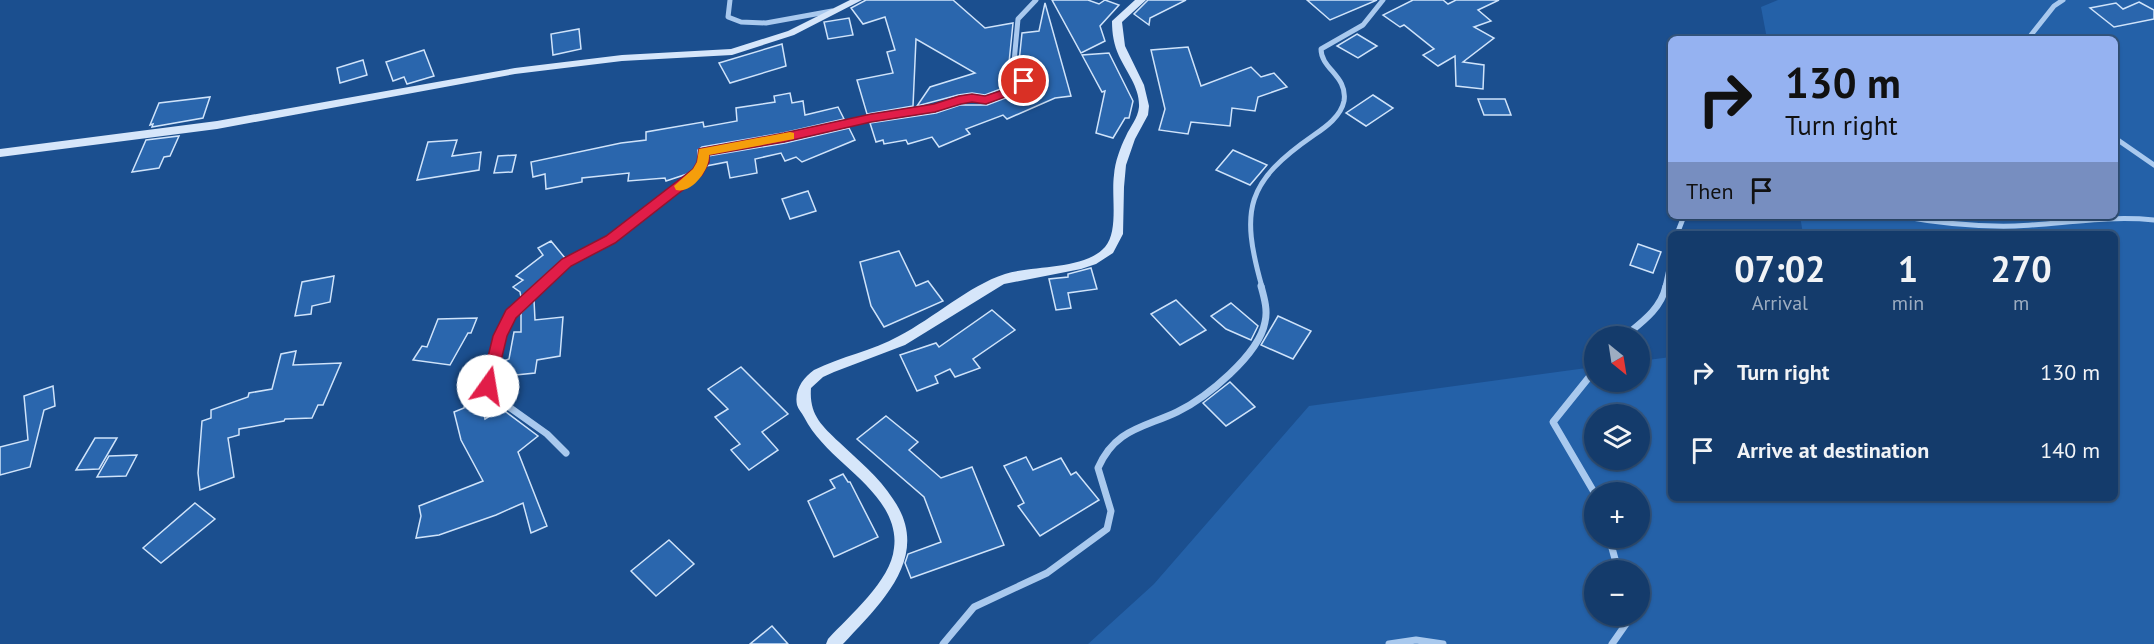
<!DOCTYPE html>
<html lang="en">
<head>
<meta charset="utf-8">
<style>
	body { margin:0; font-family:"PT Sans",sans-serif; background:#214673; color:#f1f3f6; height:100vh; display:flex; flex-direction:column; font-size:22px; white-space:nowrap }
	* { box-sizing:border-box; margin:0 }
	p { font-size:20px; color:#9dadc1 }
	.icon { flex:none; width:33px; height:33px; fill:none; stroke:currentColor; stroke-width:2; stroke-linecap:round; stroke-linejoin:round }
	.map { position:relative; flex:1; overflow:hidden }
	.panel { position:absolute; left:1668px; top:231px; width:450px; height:270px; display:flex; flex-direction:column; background:#143b6b; border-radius:9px; box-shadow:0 2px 4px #0004,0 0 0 2px #33557e }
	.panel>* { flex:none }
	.guide { position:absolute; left:1668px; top:36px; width:450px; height:183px; border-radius:9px; box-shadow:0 2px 4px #0004,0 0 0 2px #33557e; background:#95b2f1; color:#111; overflow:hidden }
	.needle { width:39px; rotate:150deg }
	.controls { position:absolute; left:1584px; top:326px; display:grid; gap:12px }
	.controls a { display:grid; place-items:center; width:66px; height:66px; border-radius:50%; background:#143b6b; box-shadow:0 2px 4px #0004,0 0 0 2px #33557e; font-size:30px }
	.pin { position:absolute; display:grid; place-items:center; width:51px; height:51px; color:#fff; margin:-26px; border:3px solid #fff; border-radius:50%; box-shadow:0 2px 6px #0007 }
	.me { position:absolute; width:66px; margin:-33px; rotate:13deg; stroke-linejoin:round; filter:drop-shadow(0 0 4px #0008) }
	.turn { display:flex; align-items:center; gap:21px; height:126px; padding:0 18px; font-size:27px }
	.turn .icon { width:78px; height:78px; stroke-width:2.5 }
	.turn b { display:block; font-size:42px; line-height:51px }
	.then { display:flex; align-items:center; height:57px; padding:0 18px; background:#0003; gap:12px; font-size:22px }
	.eta { display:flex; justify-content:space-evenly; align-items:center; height:102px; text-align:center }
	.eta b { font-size:36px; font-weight:700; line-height:42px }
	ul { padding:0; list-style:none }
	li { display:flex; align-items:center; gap:18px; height:78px; padding:0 18px }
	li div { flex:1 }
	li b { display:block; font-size:22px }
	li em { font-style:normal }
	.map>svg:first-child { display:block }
	.green { fill:#2461a8; fill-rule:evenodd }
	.building { fill:#2a66ad; stroke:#cfe3fa; stroke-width:1.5 }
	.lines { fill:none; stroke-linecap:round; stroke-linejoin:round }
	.street-far1 { stroke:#a9c9ee; stroke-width:5 }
	.street { stroke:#a9c9ee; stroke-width:7 }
	.secondary { fill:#d6e6fa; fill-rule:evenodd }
	.route { fill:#e11d48; stroke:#92132f; stroke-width:1.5 }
	.slow { fill:#f59e0b }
</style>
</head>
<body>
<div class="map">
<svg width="2154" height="644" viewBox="0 0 2154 644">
	<rect width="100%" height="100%" fill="#1b4f8f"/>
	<path class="green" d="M1778,0H2154V644H1088L1154,584L1309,406L1594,367V381H1640V361L1671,357V498H2115V234H1803L1800,216H2115V39H1767L1761,7ZM1594,414H1640V459H1594ZM1594,492H1640V537H1594ZM1594,570H1640V615H1594Z"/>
	<g class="building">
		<path d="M866,0H953L985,28L1013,23L1009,63L1012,74L1019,82L985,95L972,93L958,95L917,106L930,87L975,73L916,39L913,106L867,114L857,80L893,73L887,52L895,50L885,17L863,24L851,8Z"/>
		<path d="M1052,0H1088L1099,4L1105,0L1119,5L1100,26L1105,41L1081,53Z"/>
		<path d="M1148,0H1186L1150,18L1149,25L1134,14Z"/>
		<path d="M1307,0H1377L1330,20Z"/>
		<path d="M1413,0H1443L1448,4L1456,0H1499L1478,10L1491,21L1474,27L1494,38L1463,62L1484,65L1483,89L1456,86L1455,56L1438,66L1423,55L1434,49L1404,25L1400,27L1383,15Z"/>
		<path d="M2139,2L2154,10V19L2114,27L2090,8L2116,3L2123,9Z"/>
		<path d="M1045,3L1071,96L1055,98L1007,119L1003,115L966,129L970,134L939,147L932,137L908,144L906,140L884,144L883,140L876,142L870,123L936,113L960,105H987L1026,90L1029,79L1021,69L1019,62L1022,33L1039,31Z"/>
		<path d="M849,18L853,35L828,39L824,22Z"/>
		<path d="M579,29L581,49L553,55L551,34Z"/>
		<path d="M1357,34L1377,46L1358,58L1337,46Z"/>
		<path d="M782,44L786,66L730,83L719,63Z"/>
		<path d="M1188,47L1201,86L1251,67L1261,77L1274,73L1287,87L1258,97L1255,111L1232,108L1230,126L1191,122L1188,134L1159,130L1165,109L1151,50Z"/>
		<path d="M424,50L434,76L407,84L404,77L393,81L386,62Z"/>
		<path d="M1109,53L1133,101L1129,118H1125L1113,138L1096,133L1105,91L1102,92L1082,55Z"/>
		<path d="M363,60L367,75L340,83L337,68Z"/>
		<path d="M790,93L792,103L803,101L805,115L838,107L844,119L783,133L702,147L698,150V161L694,169L687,174L666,181L665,178L628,181L629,173L582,178V182L546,189L545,174L533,177L531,162L621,143L646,140V132L703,122L704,127L737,121L736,108L775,102L774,96Z"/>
		<path d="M1373,95L1393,108L1366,126L1346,113Z"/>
		<path d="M210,97L203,118L152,127L153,124L150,125L159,103Z"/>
		<path d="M1478,99H1505L1511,115H1484Z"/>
		<path d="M849,128L855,140L802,162L796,157L785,161L781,153L755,159L757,173L730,178L727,162L706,166L708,156L785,143Z"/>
		<path d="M179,136L170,156L164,157L159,168L132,172L146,140Z"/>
		<path d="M457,140L452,156L481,152L479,170L417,180L428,142Z"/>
		<path d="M1233,150L1267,165L1250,185L1216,170Z"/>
		<path d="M516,155L512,172L494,173L498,156Z"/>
		<path d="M808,191L816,211L790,219L782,199Z"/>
		<path d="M551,241L565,258L521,297L520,292L513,287L523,280L516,276L543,255L538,248Z"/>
		<path d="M1638,244L1661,252L1653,273L1630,265Z"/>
		<path d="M899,251L916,286L928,281L943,301L884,327L871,306L860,262Z"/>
		<path d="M1091,268L1097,289L1068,293L1071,308L1056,310L1049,279L1068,277V274Z"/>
		<path d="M334,276L330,302L312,306L311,314L295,316L302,282Z"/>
		<path d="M534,300L535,320L563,317L560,356L537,360L535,373L496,377L500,362L509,359L514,332H521V313Z"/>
		<path d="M1176,300L1206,330L1180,345L1151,314Z"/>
		<path d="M1231,303L1258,326L1251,340L1226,329L1211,316Z"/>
		<path d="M992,310L1015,330L973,359L980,368L955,377L950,369L935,376L938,383L917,391L900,355L936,343L939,347Z"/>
		<path d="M1278,316L1311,331L1293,359L1261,345Z"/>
		<path d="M477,318L471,333H468L450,365L413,360L422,346L427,347L438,319Z"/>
		<path d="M296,351L293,365L341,363L323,405H318L312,418L285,419L284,421L239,429V435L228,438L234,477L200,490L198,473L202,421L211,418V410L248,397L249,393L272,389L281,354Z"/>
		<path d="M470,363L472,366L488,364L484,379L476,380L485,419L502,409L538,436L518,452L547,526L531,533L523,503L496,515L439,535L416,538L421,516L419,506L483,481L461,440L454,412L464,408Z"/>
		<path d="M741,367L788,414L762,432L778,450L749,470L731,450L740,444L715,417L728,409L708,389Z"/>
		<path d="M1230,382L1255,407L1226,426L1203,403Z"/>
		<path d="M53,386L55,406L44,410L30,467L0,475V447L28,440L24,396Z"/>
		<path d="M886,416L918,442L909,450L941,478L972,467L1004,545L911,578L905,563L908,554L941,542L924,497L857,439Z"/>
		<path d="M95,438H117L99,469L76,470Z"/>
		<path d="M137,455L126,476L97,477L109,456Z"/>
		<path d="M1026,457L1033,470L1061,458L1071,475L1076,472L1099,500L1040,536L1018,506L1024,503L1004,466Z"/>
		<path d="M843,474L848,482H850L878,537L834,557L808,501L835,488L830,480Z"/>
		<path d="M195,503L215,519L161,563L143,548Z"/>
		<path d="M669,540L694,564L656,596L631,571Z"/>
		<path d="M772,626L788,644H750Z"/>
	</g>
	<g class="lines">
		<g class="street-far1">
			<path d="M730,0L728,17L741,22L766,23L832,11"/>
			<path d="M2032,39L2031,35L2054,6L2063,0"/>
			<path d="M2115,138L2154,165"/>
			<path d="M1900,216C1938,223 1976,227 2015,226C2062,224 2107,215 2154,220"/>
			<path d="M1677,234L1684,216"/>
			<path d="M540,287L566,263L610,240L698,172L703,162V152L784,138L871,118L935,108L959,100L972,98L986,100L1023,86L1024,81L1016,71L1014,62L1018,19L1036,0"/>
			<path d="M1262,287C1240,209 1246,182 1314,135C1326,127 1341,116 1344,101C1348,76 1321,69 1321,49L1363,25L1383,0"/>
			<path d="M1665,287L1671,260"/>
		</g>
		<g class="street">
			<path d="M541,286L511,314L500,337L488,386L495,397L547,434L566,453"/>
			<path d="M1625,336C1642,322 1661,309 1666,286"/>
			<path d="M1594,371L1553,422L1594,492"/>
			<path d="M1609,537L1618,570"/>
			<path d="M943,644L974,607L1047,573L1107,529L1111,511L1098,468C1115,429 1143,428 1177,412C1206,398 1259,355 1265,322C1268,310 1264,297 1261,286"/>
			<path d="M1389,644L1416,640L1443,644"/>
			<path d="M1612,644L1626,624L1624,615"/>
		</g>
		<g class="secondary">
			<path d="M850,0H862L794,35L732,55L622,61L515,74L217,129L0,157V149L217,121L515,68L622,55L731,49L788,31Z"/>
			<path d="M1135,0H1146L1122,22L1125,46L1144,85L1149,106L1148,115L1135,139L1126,165L1124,187L1123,234L1113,253L1096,264L1081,269L1004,284L905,345L834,372L823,377L811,388C809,414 821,425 839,442C858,460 879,477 893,499C933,556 880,604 843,644H826L828,639C849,616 891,581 894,548C896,534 892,521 885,509C864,474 823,454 804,417C802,413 798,409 797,405C794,390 803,378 814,370C842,356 872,351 899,336C934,318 968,286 1005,274C1034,265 1085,270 1105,247C1119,231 1111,195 1114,175C1115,162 1120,148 1126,136C1130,127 1138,118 1139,107C1140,88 1127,73 1119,56C1114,45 1112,34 1112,21Z"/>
		</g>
	</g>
	<path class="route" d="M1024,78L1030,81L1027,89L986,104L972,102L961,104L935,112L871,122L784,142L709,155V162L702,175L615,243L571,266L516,318L507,336L495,386L493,390H483L481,386L493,336L506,310L562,259L606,236L693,169L697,162L699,149L784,133L871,114L934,104L959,96L972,94L985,96L1012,87Z"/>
	<path class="slow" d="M790,132L794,133V139L709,155C710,169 692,194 676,190L674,186L693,169L697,162L699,149Z"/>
</svg>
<div class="controls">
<a><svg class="needle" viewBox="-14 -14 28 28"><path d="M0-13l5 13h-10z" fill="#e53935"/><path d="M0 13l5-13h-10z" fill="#9dadc1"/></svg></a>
<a><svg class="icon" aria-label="layers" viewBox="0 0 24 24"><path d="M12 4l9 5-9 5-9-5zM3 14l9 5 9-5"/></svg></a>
<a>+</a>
<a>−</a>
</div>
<div class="pin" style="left:1024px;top:81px;background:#d93025"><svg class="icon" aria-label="arrive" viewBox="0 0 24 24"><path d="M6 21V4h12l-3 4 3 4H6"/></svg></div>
<svg class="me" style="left:488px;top:386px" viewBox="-20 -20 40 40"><circle r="19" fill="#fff"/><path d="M0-13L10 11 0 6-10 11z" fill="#e11d48"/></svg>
<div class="guide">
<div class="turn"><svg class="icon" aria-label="right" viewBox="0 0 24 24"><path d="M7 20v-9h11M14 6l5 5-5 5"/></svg><div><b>130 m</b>Turn right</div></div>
<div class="then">Then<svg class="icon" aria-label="arrive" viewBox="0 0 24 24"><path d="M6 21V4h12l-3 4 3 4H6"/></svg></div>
</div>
<section class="panel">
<div class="eta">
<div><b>07:02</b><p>Arrival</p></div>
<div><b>1</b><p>min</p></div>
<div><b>270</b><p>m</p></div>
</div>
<ul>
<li><svg class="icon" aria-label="right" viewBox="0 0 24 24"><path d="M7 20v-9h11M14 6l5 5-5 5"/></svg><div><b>Turn right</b></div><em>130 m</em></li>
<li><svg class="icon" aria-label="arrive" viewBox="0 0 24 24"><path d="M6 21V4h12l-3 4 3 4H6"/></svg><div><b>Arrive at destination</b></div><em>140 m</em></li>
</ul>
</section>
</div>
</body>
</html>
